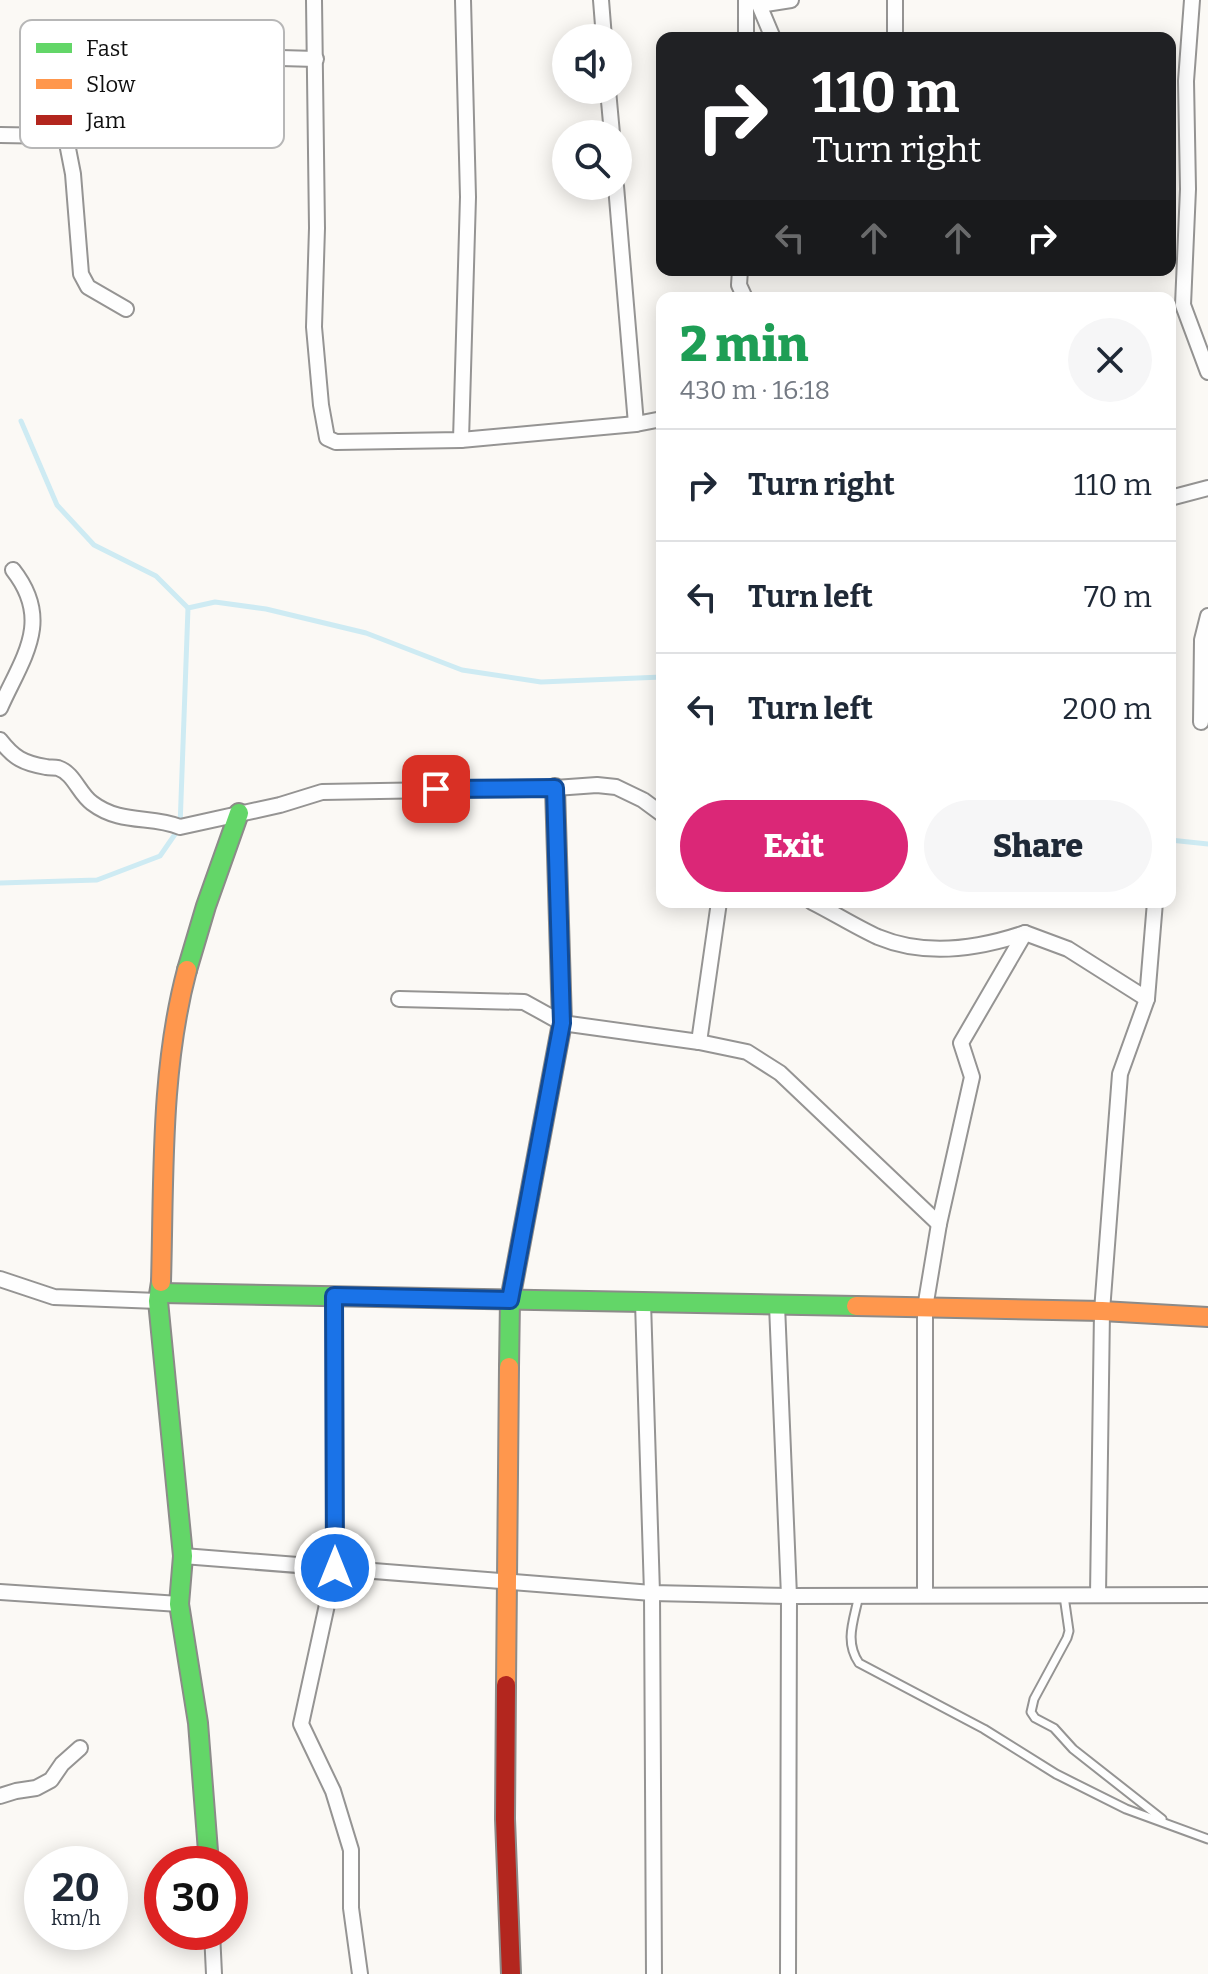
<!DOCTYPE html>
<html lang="en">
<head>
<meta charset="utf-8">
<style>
	body { margin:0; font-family:Bitter,serif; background:#f6f6f7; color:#1f2937; height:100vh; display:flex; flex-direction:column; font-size:30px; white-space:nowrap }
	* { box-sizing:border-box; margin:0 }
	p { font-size:26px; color:#747a83 }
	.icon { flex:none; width:44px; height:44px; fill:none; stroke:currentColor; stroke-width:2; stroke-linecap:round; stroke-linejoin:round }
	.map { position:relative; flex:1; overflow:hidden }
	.drawer { position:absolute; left:656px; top:292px; width:520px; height:616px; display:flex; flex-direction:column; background:#fff; border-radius:16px; box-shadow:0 4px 20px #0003 }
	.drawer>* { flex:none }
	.banner { position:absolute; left:656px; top:32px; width:520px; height:244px; border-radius:16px; box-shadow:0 4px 20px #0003; background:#202124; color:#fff; overflow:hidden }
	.buttons { position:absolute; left:552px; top:24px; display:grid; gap:16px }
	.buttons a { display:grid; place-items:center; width:80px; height:80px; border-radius:50%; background:#fff; box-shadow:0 4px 20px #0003; font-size:40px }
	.speed { position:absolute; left:24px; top:1846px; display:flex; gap:16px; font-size:40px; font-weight:700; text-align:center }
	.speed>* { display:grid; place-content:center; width:104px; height:104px; border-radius:50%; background:#fff; box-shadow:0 4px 20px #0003; line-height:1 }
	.speed small { font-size:20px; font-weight:400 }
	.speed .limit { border:12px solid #d22; background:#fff; color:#111 }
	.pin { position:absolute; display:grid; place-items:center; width:68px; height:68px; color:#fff; margin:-34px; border-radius:16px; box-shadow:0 4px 12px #0006 }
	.me { position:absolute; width:88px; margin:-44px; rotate:0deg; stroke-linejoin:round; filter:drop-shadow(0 0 6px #0008) }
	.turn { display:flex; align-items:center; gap:28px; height:168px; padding:0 24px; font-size:36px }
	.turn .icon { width:104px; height:104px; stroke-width:2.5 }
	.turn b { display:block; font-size:56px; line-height:68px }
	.lanes { display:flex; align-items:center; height:76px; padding:0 24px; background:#0003; justify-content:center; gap:40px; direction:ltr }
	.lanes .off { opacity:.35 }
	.round { display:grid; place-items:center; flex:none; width:84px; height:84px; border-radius:42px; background:#f6f6f7 }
	.headline { display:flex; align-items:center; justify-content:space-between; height:136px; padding:0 24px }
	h1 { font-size:48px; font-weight:800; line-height:60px; color:#1e9e55 }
	.button { display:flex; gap:16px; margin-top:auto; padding:16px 24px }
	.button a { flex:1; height:92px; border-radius:48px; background:#db2777; color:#fff; font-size:32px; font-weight:800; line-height:92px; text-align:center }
	.button a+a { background:#f6f6f7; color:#1f2937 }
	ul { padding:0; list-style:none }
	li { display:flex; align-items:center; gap:24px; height:112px; padding:0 24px; border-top:2px solid #e0e1e3 }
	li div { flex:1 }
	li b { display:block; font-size:30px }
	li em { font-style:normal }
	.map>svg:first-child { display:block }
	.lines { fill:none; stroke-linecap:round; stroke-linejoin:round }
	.stream { stroke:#ceebf3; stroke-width:5 }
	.lane-casing { stroke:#959493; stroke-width:11 }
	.street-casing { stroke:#959493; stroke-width:18 }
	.fast-casing { stroke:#8c8b89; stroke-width:22 }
	.slow-casing { stroke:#8c8b89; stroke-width:22 }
	.jam-casing { stroke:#8c8b89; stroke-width:22 }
	.lane { stroke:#fefefe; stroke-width:7 }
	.street { stroke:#fefefe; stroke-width:14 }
	.fast { stroke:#63d668; stroke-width:18 }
	.slow { stroke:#ff974d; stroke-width:18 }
	.jam { stroke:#b3261e; stroke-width:18 }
	.route-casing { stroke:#114b97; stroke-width:20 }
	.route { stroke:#1a73e8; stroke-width:14 }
	.key { fill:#fff; stroke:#b7b7b7; stroke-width:2 }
	.key-label { font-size:22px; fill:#0f0f0f }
</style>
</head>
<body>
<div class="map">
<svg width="1208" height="1974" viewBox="0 0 1208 1974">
	<rect width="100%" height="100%" fill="#fbf9f5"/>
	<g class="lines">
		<g class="stream">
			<path d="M21,421L57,505L94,545L156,576L188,608"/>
			<path d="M1170,840L1208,844"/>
			<path d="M0,883L97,880L160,856L180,827L188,608L215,602L266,609L366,633L462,670L541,682L662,677"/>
		</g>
		<defs>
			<g id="lane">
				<path d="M859,1595C854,1620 844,1641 859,1663L984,1729L1056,1774L1126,1809L1208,1839"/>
				<path d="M1064,1596L1069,1631L1067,1638L1034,1699L1031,1712L1035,1718L1054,1728L1073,1749L1162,1819"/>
			</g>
			<g id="street">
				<path d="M314,0L317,228L314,327L321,405L327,438L336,442L461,440L636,424L662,419"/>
				<path d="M601,0L604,38"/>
				<path d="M746,0V38"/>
				<path d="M757,0L773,38"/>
				<path d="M1192,0L1186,81L1188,189L1183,305L1208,372"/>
				<path d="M760,5L791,0"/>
				<path d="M895,38V0"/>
				<path d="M608,90L612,134"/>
				<path d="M65,133L73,174L81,274L88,287L126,309"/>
				<path d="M0,135L57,136L94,122L147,88L199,69L241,57L316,59"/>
				<path d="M616,186L636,424"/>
				<path d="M740,270L739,285L745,298"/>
				<path d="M461,440L468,197L463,0"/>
				<path d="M1170,498L1208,488"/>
				<path d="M0,708C23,657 53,621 13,570"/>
				<path d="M1201,722L1202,640L1208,616"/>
				<path d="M0,740C14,758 23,763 46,767C50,768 54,767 58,768C74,773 79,794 92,803C121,825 151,815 180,827L280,805L322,792L555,788L597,785L616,787L643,800L662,814"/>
				<path d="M812,902C834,913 856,927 878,937C926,957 978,949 1025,933L1068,949L1147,999"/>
				<path d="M399,999L524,1002L562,1023L699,1042L747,1052L780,1073L939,1224"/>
				<path d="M699,1042L719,902"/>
				<path d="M0,1279L54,1297L158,1301"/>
				<path d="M334,1296L335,1568L301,1724L333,1791L351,1850V1908L360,1974"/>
				<path d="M643,1302L652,1593L654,1974"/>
				<path d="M777,1305L789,1596L788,1974"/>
				<path d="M183,1556L652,1593L789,1596L1208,1595"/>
				<path d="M0,1592L179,1604"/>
				<path d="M925,1595V1308L939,1224L972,1077L961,1043L1025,933"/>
				<path d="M1098,1595L1102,1311L1120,1074L1147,999L1155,902"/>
				<path d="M0,1796L16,1791L36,1788L51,1780L62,1764L80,1748"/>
				<path d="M212,1932L214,1974"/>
			</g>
			<g id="fast">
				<path d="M187,970L206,906L239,813"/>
				<path d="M161,1282L158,1301L183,1556L179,1604L198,1723L209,1864"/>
				<path d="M161,1293L856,1306"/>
				<path d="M509,1367L510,1300L562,1023L555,788"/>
			</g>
			<g id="slow">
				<path d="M161,1282C164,1178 160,1071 187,970"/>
				<path d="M856,1306L1102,1311L1208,1317"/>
				<path d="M506,1685L509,1367"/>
			</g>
			<path id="jam" d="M506,1685L505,1819L511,1974"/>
		</defs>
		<use href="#lane" class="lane-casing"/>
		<use href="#street" class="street-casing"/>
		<use href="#fast" class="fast-casing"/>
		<use href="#slow" class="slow-casing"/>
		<use href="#jam" class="jam-casing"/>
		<use href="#lane" class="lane"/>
		<use href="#street" class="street"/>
		<use href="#fast" class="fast"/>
		<use href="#slow" class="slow"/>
		<use href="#jam" class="jam"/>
	</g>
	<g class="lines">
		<defs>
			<path id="route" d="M335,1568L334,1296L510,1300L562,1023L555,788L436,789"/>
		</defs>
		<use href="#route" class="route-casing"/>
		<use href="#route" class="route"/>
	</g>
	<rect x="20" y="20" width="264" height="128" rx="12" class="key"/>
	<rect x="36" y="43" width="36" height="10" fill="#63d668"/>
	<rect x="36" y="79" width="36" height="10" fill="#ff974d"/>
	<rect x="36" y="115" width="36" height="10" fill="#b3261e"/>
	<g class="key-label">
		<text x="86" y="56">Fast</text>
		<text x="86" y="92">Slow</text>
		<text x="86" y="128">Jam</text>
	</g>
</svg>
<div class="buttons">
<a><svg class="icon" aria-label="sound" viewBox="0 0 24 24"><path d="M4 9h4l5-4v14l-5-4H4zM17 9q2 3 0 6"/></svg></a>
<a><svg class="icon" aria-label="search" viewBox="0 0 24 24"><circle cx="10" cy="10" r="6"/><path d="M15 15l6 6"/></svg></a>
</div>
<div class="speed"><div>20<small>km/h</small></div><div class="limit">30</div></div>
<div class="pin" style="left:436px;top:789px;background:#d93025"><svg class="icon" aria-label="arrive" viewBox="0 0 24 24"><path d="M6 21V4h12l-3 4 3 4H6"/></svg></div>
<svg class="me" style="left:335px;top:1568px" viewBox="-20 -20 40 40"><circle r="17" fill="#1a73e8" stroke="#fff" stroke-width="3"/><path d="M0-11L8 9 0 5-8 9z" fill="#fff"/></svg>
<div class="banner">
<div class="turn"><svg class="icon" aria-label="right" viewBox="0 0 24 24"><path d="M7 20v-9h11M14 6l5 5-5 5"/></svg><div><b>110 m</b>Turn right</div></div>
<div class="lanes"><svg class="icon off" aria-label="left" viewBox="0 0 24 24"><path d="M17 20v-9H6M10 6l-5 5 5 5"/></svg><svg class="icon off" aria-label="ahead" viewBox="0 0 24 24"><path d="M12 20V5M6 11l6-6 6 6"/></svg><svg class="icon off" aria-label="ahead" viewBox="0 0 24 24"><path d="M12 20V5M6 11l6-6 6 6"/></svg><svg class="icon" aria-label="right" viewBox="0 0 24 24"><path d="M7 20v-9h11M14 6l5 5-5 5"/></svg></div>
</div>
<section class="drawer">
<div class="headline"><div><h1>2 min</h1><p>430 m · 16:18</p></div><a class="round"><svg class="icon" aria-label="close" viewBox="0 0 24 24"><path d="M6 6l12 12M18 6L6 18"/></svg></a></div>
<ul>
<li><svg class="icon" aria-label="right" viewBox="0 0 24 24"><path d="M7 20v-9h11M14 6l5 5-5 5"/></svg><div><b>Turn right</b></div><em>110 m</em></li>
<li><svg class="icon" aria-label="left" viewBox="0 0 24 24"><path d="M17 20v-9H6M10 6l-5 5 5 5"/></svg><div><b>Turn left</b></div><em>70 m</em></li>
<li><svg class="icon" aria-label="left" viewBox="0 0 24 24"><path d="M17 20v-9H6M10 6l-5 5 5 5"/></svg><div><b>Turn left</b></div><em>200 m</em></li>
</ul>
<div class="button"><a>Exit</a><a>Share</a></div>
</section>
</div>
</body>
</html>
